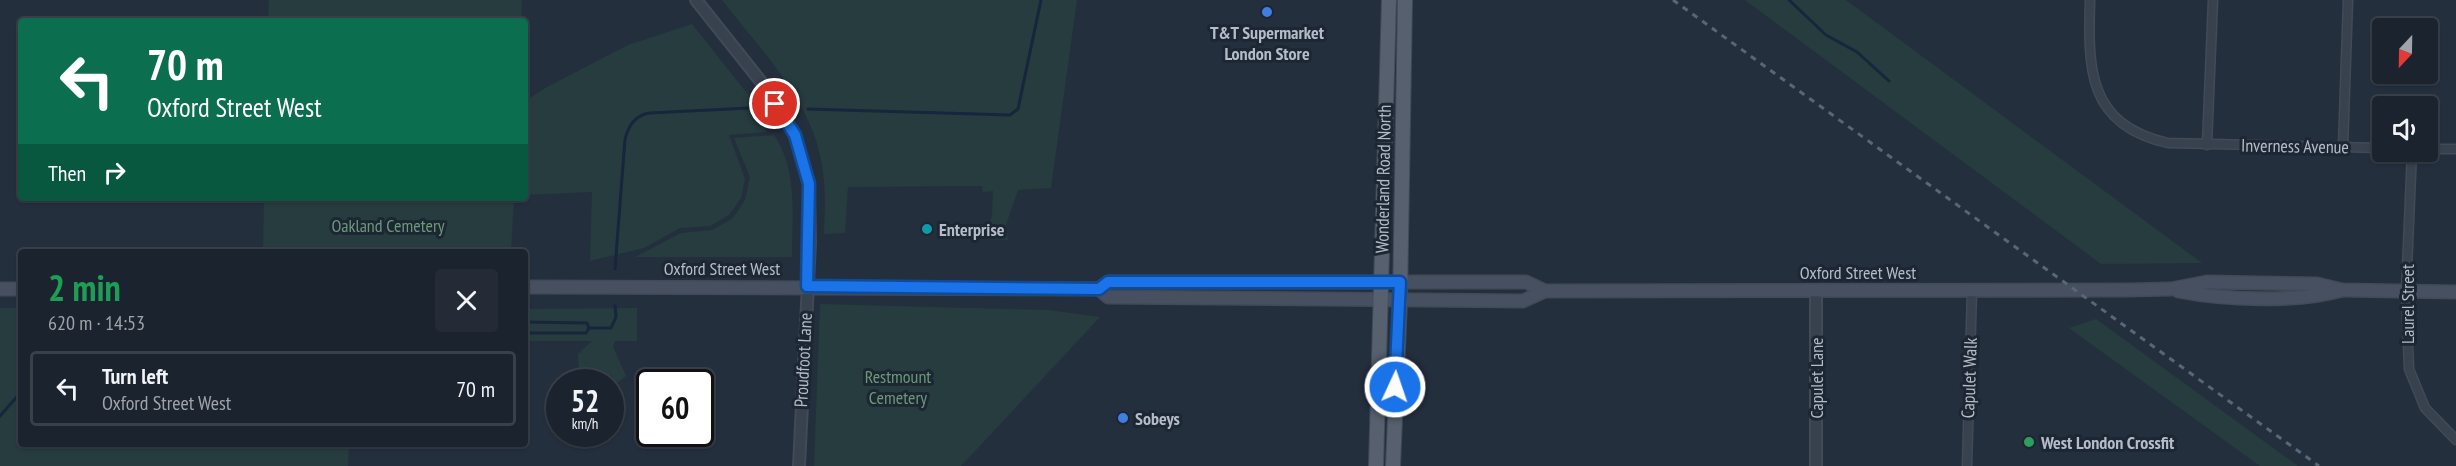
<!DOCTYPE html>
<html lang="en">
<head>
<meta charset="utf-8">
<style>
	body { margin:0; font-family:"PT Sans Narrow",sans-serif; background:#242b36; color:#f1f3f6; height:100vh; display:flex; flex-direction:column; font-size:22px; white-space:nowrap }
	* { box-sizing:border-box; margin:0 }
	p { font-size:20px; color:#a0a4aa }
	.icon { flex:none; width:33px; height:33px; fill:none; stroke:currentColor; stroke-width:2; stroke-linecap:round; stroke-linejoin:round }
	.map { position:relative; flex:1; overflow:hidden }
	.panel { position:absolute; left:18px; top:249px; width:510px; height:198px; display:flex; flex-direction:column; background:#1b232e; border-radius:6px; box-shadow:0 2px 4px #0004,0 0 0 2px #39404a }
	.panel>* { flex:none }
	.guide { position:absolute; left:18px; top:18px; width:510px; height:183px; border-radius:6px; box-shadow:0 2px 4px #0004,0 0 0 2px #39404a; background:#0b6e4f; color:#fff; overflow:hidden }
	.needle { width:39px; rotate:202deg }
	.tools { position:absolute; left:2372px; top:18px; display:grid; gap:12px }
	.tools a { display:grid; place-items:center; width:66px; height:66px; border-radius:6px; background:#1b232e; box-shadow:0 2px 4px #0004,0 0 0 2px #39404a; font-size:30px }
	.speed { position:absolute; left:546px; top:369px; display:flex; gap:12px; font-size:30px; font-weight:700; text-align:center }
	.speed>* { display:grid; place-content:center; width:78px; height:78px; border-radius:50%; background:#1b232e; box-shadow:0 2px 4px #0004,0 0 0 2px #39404a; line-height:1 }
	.speed small { font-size:15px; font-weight:400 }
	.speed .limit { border:3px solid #111; border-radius:9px; background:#fff; color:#111 }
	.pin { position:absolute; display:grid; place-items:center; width:51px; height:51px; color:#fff; margin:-26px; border:3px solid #fff; border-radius:50%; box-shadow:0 2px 6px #0007 }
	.me { position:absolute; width:66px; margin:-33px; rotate:3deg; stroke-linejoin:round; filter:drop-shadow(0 0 4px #0008) }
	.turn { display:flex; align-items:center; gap:21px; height:126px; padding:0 30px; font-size:27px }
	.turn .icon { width:78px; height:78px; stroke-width:2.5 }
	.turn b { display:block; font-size:42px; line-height:51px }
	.then { display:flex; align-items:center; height:57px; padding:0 30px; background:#0003; gap:12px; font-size:22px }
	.round { display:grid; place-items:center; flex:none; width:63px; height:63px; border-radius:6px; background:#242b36 }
	.overview { display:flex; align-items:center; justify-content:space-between; height:102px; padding:0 30px }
	h1 { font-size:36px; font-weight:700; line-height:45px; color:#1e9e55 }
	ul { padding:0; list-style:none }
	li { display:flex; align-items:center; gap:18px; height:75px; margin:0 12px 9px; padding:0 18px; border:3px solid #39404a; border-radius:6px }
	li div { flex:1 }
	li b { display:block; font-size:22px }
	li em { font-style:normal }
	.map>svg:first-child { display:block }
	.green { fill:#263c3f }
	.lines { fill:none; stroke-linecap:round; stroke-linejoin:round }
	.stream { stroke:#17263c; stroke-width:3 }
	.minor-casing { stroke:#414a57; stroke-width:11 }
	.tertiary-casing { stroke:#414a57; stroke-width:14 }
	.secondary-casing { stroke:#414a57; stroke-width:15 }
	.primary-casing { stroke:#414a57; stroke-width:16 }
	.minor { stroke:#38414e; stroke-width:8 }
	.tertiary { stroke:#38414e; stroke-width:10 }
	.secondary { stroke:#465061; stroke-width:12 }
	.primary { stroke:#56606e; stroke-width:14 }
	.rail { stroke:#5a6575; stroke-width:3; stroke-dasharray:6 6; stroke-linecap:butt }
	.route-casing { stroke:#114b97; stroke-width:15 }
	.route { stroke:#1a73e8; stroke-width:10 }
	.shop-dot { fill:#3f7fe0; stroke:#1d2633; stroke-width:2 }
	.culture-dot { fill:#0f9aa8; stroke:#1d2633; stroke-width:2 }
	.leisure-dot { fill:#2e9e5b; stroke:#1d2633; stroke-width:2 }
	.labels { text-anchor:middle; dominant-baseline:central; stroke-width:6; stroke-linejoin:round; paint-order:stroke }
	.poi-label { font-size:18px; font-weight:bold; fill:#b4bcc9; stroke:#1d2633; text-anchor:start }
	.street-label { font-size:18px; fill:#b4bcc9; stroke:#1d2633 }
	.park-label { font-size:18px; fill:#6b9a76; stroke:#1d2633 }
</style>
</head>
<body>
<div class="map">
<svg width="2456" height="466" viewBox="0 0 2456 466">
	<rect width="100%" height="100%" fill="#242f3e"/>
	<g class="green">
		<path d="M269,0H522L521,21H268Z"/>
		<path d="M722,0H1077L1051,188L1018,190L1006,225L1008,240L986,239L992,215L993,191L983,192L982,186L848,187L845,233L824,234C825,211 826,188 822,165C812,101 760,49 722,0Z"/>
		<path d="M1745,0H1846L2202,263L2101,264Z"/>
		<path d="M692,24L754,102L767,132L729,135L745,179L741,198L729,215L710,226L680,228L644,248L590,261L592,192L525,195V101L547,87L628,45Z"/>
		<path d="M774,135C798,170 792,217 792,257H635L681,233L712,230L733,218L745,200L750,177L734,138Z"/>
		<path d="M264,198H514L511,252H263Z"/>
		<path d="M820,304L1049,310L1100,317L961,466H814Z"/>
		<path d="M0,308H21V444H349L348,466H0Z"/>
		<path d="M637,308V341H615L613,347L626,376L617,383L610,375L598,377L596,382H584L579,377L578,354L592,341H525V309Z"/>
		<path d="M2096,319L2298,466H2260L2069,328Z"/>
	</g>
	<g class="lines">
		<g class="stream">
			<path d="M1789,0L1826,35L1857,52L1889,81"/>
			<path d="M808,109L1010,115L1018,109L1041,0"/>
			<path d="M615,269L625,139C629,125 635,115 650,113L749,108"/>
			<path d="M525,322L587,323L589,328H611L616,317L615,306"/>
			<path d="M525,333H586L589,328"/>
			<path d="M0,416L21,392"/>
		</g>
		<defs>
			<g id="minor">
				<path d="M2090,0C2088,68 2087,125 2168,143L2382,148"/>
				<path d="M2207,145L2213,0"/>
				<path d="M2343,147L2348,0"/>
				<path d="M2427,149H2456"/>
				<path d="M2412,152L2406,292L2409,369L2425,408L2456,440"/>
				<path d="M1967,466L1972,290"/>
			</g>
			<g id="tertiary">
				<path d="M696,0L766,88L795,135L809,184L810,243L799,466"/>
				<path d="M1816,291V466"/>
			</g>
			<g id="secondary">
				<path d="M525,287L1099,289L1108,282H1526L1545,291"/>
				<path d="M0,289H21"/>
				<path d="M1099,289L1108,297L1523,301L1545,291L2127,290L2171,289L2207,282L2317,284L2342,290L2456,292"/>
				<path d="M2178,291C2224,300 2297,303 2342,290"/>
			</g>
			<g id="primary">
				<path d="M1376,466L1389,0"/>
				<path d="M1393,466L1400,300L1405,0"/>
			</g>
		</defs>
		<use href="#minor" class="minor-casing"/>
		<use href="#tertiary" class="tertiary-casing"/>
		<use href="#secondary" class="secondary-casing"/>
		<use href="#primary" class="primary-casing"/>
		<use href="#minor" class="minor"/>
		<use href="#tertiary" class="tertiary"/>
		<use href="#secondary" class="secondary"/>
		<use href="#primary" class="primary"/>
		<path class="rail" d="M1673,0L2319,466"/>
	</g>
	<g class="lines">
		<defs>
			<path id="route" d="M775,104L795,135L809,184L807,286L1099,289L1108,282H1400L1395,387"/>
		</defs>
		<use href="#route" class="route-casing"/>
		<use href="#route" class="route"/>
	</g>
	<g class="shop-dot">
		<circle cx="1267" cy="12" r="6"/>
		<circle cx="1123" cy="418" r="6"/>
	</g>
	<circle class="culture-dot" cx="927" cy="229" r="6"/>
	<circle class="leisure-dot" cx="2029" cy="442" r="6"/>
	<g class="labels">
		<g class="poi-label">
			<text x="1267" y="32" text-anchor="middle">T&amp;T Supermarket<tspan x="1267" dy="21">London Store</tspan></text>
			<text x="939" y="229">Enterprise</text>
			<text x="1135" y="418">Sobeys</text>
			<text x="2041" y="442">West London Crossfit</text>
		</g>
		<g class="street-label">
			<text transform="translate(2295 146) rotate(1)">Inverness Avenue</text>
			<text transform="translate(1383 179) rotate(-89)">Wonderland Road North</text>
			<text x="722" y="268">Oxford Street West</text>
			<text x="1858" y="272">Oxford Street West</text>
			<text transform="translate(2407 304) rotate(-90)">Laurel Street</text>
			<text transform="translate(803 360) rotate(-87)">Proudfoot Lane</text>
			<text transform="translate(1816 378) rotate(-90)">Capulet Lane</text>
			<text transform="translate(1969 378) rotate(-88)">Capulet Walk</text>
		</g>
		<g class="park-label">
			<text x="388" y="225">Oakland Cemetery</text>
			<text x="898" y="376">Restmount<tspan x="898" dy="21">Cemetery</tspan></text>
		</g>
	</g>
</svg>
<div class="tools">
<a><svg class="needle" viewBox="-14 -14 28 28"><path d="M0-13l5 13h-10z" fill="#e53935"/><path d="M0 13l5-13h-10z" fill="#a0a4aa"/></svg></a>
<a><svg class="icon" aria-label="sound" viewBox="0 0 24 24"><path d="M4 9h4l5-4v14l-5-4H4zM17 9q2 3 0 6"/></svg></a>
</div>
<div class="speed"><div>52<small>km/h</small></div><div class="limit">60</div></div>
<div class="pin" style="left:775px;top:104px;background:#d93025"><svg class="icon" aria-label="arrive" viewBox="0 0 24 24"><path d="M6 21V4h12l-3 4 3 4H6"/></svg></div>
<svg class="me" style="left:1395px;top:387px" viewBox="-20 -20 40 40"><circle r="17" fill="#1a73e8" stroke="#fff" stroke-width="3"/><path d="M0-11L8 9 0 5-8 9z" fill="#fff"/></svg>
<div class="guide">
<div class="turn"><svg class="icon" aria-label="left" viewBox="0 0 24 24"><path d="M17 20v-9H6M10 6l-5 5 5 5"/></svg><div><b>70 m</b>Oxford Street West</div></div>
<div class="then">Then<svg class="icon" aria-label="right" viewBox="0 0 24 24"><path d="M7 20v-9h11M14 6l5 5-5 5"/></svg></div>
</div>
<section class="panel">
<div class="overview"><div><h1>2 min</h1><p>620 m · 14:53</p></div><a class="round"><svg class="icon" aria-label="close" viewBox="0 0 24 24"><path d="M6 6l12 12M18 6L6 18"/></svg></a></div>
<ul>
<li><svg class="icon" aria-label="left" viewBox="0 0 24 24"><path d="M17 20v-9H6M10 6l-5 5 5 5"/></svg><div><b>Turn left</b><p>Oxford Street West</p></div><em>70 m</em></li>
</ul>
</section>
</div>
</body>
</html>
